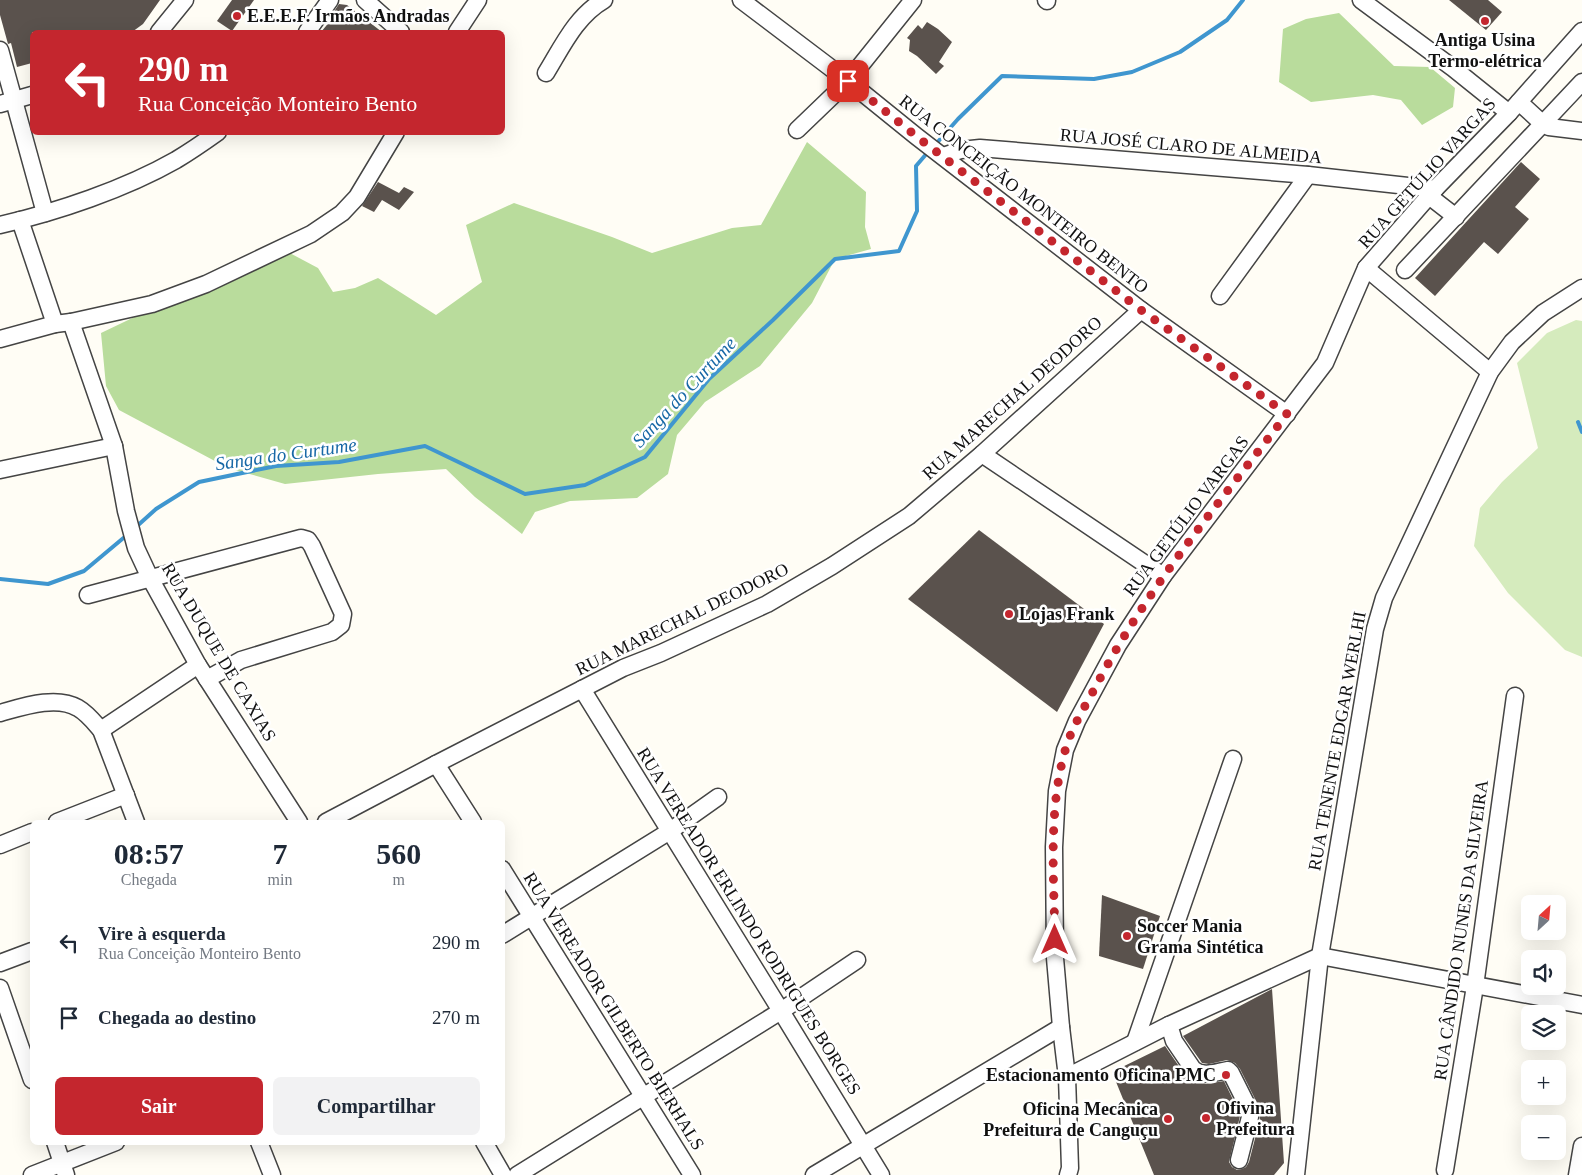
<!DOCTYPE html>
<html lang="pt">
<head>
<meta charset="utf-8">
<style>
	body { margin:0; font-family:Georgia,serif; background:#f2f2f3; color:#1f2937; height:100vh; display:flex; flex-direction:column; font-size:19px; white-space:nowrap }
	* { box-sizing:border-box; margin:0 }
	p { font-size:16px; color:#747a83 }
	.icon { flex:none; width:28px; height:28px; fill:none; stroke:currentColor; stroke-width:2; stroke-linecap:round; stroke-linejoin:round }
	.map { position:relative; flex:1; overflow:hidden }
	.panel { position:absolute; left:30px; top:820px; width:475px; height:325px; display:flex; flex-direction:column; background:#fff; border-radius:8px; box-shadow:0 5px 20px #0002 }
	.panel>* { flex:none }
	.banner { position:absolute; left:30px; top:30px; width:475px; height:105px; border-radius:8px; box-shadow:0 5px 20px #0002; background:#c4262e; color:#fff; overflow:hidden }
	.needle { width:32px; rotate:26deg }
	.tools { position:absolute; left:1521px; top:895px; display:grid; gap:10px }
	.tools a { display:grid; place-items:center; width:45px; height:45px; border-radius:8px; background:#fff; box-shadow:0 5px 20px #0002; font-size:25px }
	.pin { position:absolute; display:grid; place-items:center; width:42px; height:42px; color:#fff; margin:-21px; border-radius:10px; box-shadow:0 2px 8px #0006 }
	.me { position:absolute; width:55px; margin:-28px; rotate:0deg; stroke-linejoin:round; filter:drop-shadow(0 0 4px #0008) }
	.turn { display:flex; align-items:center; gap:18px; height:105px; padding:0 25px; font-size:22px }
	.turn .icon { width:65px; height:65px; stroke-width:2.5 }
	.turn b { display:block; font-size:35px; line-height:42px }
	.eta { display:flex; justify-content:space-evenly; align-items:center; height:85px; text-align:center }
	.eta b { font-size:30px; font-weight:800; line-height:35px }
	.primary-button { display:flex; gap:10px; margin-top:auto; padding:10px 25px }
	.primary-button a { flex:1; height:58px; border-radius:8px; background:#c4262e; color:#fff; font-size:20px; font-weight:800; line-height:58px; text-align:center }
	.primary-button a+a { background:#f2f2f3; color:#1f2937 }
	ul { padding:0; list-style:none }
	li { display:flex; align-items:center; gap:15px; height:75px; padding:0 25px }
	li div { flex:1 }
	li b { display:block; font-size:19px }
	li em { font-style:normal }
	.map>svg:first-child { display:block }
	.green { fill:#d5ebbd }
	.forest { fill:#b9dc9c }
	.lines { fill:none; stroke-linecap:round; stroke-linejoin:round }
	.stream { stroke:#3f96cf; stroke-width:4 }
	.building { fill:#5a524d }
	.minor-casing { stroke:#444; stroke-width:19 }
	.minor { stroke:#fff; stroke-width:16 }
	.route { stroke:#c4262e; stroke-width:9; stroke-dasharray:0 16.2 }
	.poi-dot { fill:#c4262e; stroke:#fff; stroke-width:2 }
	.labels { text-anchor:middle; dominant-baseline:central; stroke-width:5; stroke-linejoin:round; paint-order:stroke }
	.poi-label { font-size:18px; font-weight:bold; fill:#111; stroke:#fff; text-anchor:start }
	.street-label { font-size:18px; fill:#111; stroke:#fff }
	.water-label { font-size:19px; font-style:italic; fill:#1768a6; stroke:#fff }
</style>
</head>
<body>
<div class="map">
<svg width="1582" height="1175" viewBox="0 0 1582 1175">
	<rect width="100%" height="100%" fill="#fffdf5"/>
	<path class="green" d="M1576,320L1582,321V657L1565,650L1508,593L1474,546L1480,508L1502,482L1538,448L1517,363L1547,333Z"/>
	<g class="forest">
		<path d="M1339,13L1394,66L1430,67L1455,88L1453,107L1422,125L1401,100L1373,95L1311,102L1279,82L1283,29L1306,19Z"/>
		<path d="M807,142L866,192L865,227L871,249L835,259L812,303L760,366L705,402L677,435L668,474L637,498L570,501L535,512L522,534L475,497L446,469L378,474L285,484L228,468L119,410L106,386L101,333L147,311L286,251L318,268L333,292L355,288L378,278L436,315L482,282L466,225L514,203L612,237L652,253L732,228L761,225Z"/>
	</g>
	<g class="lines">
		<g class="stream">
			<path d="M935,145L958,119L1002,76L1094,79L1132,72L1180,52L1227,20L1243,0"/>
			<path d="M1578,422L1582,432"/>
			<path d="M136,527L156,509L199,482L276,466L339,462L425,446L525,494L585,485L645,457L709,379L773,320L835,259L899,251L917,211L916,166L928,152"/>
			<path d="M0,579L48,584L84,571L127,535"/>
		</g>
	</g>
	<g class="building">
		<path d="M0,0H160L143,24L132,32H32V63L17,67L11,43L8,44L0,15Z"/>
		<path d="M232,0H254L232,31L217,21Z"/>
		<path d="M1449,0H1488L1502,12L1486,30Z"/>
		<path d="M339,4L347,5L382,32H321L331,20L329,19Z"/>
		<path d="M927,22L938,29L952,42L939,62L944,66L936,74L917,56L909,51L910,40L907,38L918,25L922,29Z"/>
		<path d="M1521,162L1540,179L1515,207L1529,219L1498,254L1484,242L1435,296L1415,278Z"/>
		<path d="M378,182L399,193L404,187L414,192L399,210L382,200L374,212L362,206Z"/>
		<path d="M979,530L1104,624L1057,712L908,599Z"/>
		<path d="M1102,895L1160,916L1143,969L1099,956Z"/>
		<path d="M1272,989L1284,1163L1274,1175H1154L1112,1072L1165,1046L1185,1075L1191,1080L1206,1084L1224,1081L1239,1112L1240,1116L1229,1162L1232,1167L1237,1170L1242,1169L1246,1167L1249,1162L1260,1119L1258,1105L1240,1069L1235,1063L1227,1060L1209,1064L1202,1063L1183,1036Z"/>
	</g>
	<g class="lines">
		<defs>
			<g id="minor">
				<path d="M365,0L401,32"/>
				<path d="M741,0L848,81L916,136L1141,310L1287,414"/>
				<path d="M1046,0L1047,1"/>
				<path d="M1361,0L1453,68L1509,113"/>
				<path d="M159,32L185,0"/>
				<path d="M307,32L330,0"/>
				<path d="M457,32L478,0"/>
				<path d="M0,50L45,213"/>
				<path d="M546,73C562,47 576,16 604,0"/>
				<path d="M1519,102L1543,124L1549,127L1582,131"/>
				<path d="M0,104L32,95"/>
				<path d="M797,130L848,81L913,0"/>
				<path d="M943,156L961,150L980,148L1308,175L1435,189"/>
				<path d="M1429,196L1456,217"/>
				<path d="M20,220L55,324"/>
				<path d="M0,225C57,212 125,189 176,160C191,151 204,142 218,132"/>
				<path d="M1366,268L1490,372"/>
				<path d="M1405,270L1582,82"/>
				<path d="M1220,296L1308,175"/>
				<path d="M71,322L114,446L126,511L136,548L150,578L198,665L299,822"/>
				<path d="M0,339L55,324L71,322L152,304L206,284L311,234L342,213L357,197L396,132"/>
				<path d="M982,454L1163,576"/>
				<path d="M0,470L114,446"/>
				<path d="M88,595L301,538L308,540L312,546L343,614L341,625L332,632L241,660L207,679"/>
				<path d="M582,689L781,1011L881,1175"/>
				<path d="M0,713C22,707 56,695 78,708C87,713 94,722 101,730L136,822"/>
				<path d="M101,730L198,665"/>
				<path d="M436,764L473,822"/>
				<path d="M57,822L126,795"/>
				<path d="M326,822L436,764L623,668L661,653L767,604L832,566L909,516L982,454L1141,310"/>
				<path d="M0,845L32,832"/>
				<path d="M502,869L692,1175"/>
				<path d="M502,935L670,831L718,797"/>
				<path d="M0,963L32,951"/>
				<path d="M0,988L32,1080"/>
				<path d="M1169,1025L1174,1041L1193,1069C1203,1078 1216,1072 1228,1070L1231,1073L1249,1109L1250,1117L1239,1160"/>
				<path d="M1135,1042L1233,759"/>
				<path d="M1067,1077L1169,1025L1320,956L1582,1005"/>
				<path d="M55,1142L66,1175"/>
				<path d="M259,1142L272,1175"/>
				<path d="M484,1142L503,1175"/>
				<path d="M1445,1170L1475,986L1515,696"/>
				<path d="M32,1175L116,1142"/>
				<path d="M517,1175L781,1011L857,960"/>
				<path d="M814,1175L1061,1027"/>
				<path d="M1068,1175L1070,1168L1067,1077L1061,1027L1055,958L1054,847L1057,791L1065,750L1077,721L1118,645L1163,576L1325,363L1366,268L1435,189L1509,113L1582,31"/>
				<path d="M1296,1175L1320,956L1375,629L1384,598L1490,372L1512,342L1543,313L1582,288"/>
				<path d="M1577,1175L1582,1146"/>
			</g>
		</defs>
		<use href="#minor" class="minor-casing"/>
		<use href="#minor" class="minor"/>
	</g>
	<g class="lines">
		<path class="route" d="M848,81L916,136L1141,310L1287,414C1220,502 1147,588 1096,686C1085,707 1071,728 1065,751C1048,811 1054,878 1055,940"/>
	</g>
	<g class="poi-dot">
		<circle cx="237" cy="16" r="5"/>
		<circle cx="1485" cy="21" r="5"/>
		<circle cx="1009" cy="614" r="5"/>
		<circle cx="1127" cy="936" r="5"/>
		<circle cx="1226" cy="1075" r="5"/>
		<circle cx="1206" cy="1118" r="5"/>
		<circle cx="1168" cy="1119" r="5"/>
	</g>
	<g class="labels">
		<g class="poi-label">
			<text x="247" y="16">E.E.E.F. Irmãos Andradas</text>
			<text x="1485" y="40" text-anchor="middle">Antiga Usina<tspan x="1485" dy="21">Termo-elétrica</tspan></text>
			<text x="1019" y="614">Lojas Frank</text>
			<text x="1137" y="926">Soccer Mania<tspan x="1137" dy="21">Grama Sintética</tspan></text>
			<text x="1216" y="1075" text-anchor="end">Estacionamento Oficina PMC</text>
			<text x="1216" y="1108">Ofivina<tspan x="1216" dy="21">Prefeitura</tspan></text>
			<text x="1158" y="1109" text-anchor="end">Oficina Mecânica<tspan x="1158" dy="21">Prefeitura de Canguçu</tspan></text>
		</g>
		<g class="street-label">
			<text transform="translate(1191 146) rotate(5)">RUA JOSÉ CLARO DE ALMEIDA</text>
			<text transform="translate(1427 173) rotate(-48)">RUA GETÚLIO VARGAS</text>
			<text transform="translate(1024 194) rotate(38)">RUA CONCEIÇÃO MONTEIRO BENTO</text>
			<text transform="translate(1012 398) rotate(-42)">RUA MARECHAL DEODORO</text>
			<text transform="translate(1186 516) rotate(-53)">RUA GETÚLIO VARGAS</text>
			<text transform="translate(682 619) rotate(-26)">RUA MARECHAL DEODORO</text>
			<text transform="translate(219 652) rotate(59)">RUA DUQUE DE CAXIAS</text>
			<text transform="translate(1337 741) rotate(-80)">RUA TENENTE EDGAR WERLHI</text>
			<text transform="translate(749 921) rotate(58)">RUA VEREADOR ERLINDO RODRIGUES BORGES</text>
			<text transform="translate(1461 930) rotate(-82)">RUA CÂNDIDO NUNES DA SILVEIRA</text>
			<text transform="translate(614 1011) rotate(58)">RUA VEREADOR GILBERTO BIERHALS</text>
		</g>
		<g class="water-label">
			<text transform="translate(684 392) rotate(-47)">Sanga do Curtume</text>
			<text transform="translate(286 454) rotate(-8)">Sanga do Curtume</text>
		</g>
	</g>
</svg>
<div class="tools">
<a><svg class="needle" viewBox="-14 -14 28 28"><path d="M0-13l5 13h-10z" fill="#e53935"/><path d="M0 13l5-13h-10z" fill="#747a83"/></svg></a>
<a><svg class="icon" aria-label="sound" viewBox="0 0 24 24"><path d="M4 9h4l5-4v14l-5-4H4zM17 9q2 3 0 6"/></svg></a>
<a><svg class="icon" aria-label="layers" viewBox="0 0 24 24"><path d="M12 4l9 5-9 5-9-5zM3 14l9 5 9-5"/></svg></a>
<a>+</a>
<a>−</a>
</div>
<div class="pin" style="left:848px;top:81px;background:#d93025"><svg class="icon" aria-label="arrive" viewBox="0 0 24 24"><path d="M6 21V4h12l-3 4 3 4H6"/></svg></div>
<svg class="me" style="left:1055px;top:940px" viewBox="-20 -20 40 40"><path d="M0-17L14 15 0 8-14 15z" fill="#c4262e" stroke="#fff" stroke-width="4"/></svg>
<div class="banner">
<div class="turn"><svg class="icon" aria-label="left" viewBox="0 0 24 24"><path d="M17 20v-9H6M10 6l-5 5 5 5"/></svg><div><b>290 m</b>Rua Conceição Monteiro Bento</div></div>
</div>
<section class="panel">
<div class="eta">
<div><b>08:57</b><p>Chegada</p></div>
<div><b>7</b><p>min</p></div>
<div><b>560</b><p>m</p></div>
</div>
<ul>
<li><svg class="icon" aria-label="left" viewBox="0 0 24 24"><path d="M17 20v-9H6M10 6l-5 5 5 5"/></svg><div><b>Vire à esquerda</b><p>Rua Conceição Monteiro Bento</p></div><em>290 m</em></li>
<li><svg class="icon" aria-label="arrive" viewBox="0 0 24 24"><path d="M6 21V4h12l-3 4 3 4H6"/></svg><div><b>Chegada ao destino</b></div><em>270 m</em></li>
</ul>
<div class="primary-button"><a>Sair</a><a>Compartilhar</a></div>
</section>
</div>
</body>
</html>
